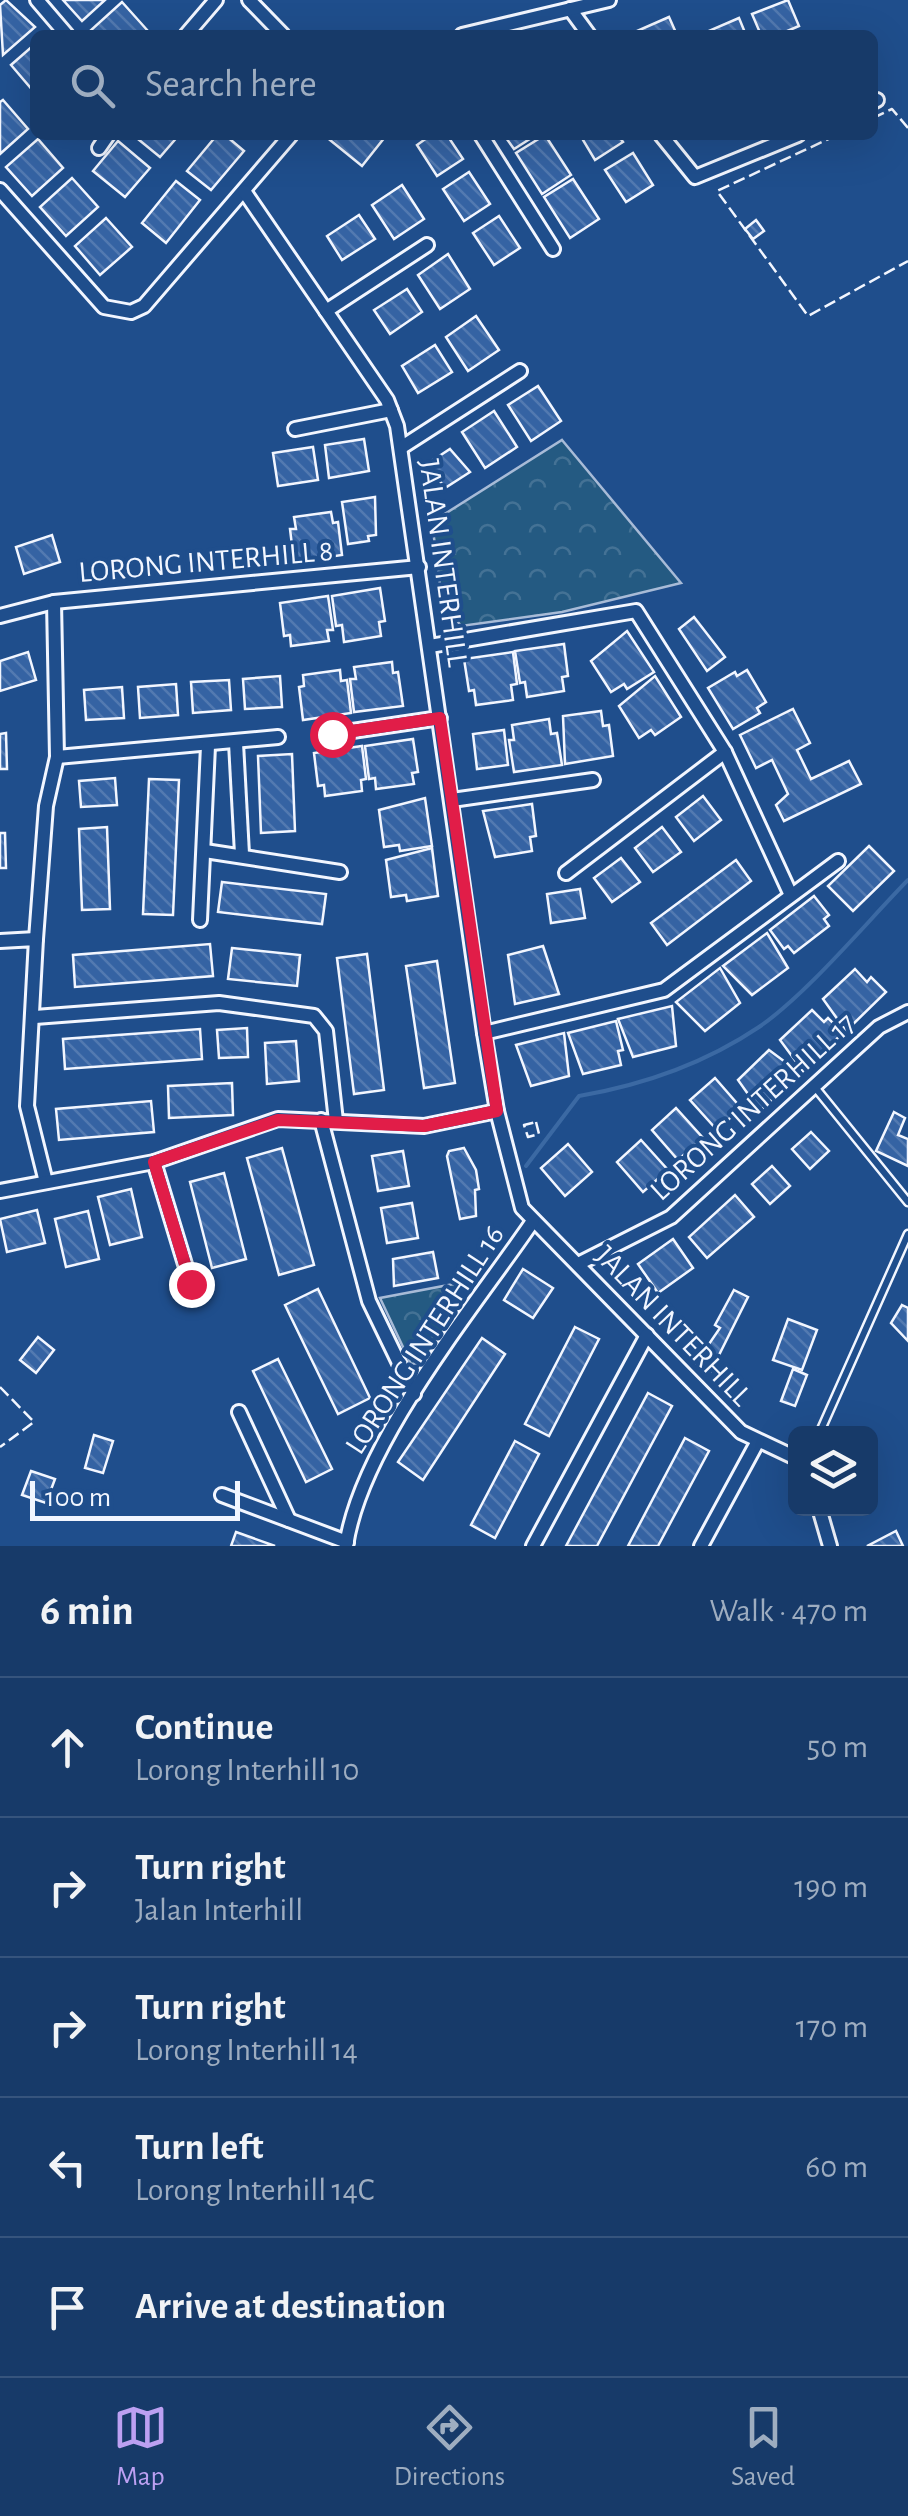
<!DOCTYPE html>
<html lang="en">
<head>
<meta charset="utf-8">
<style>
  body { margin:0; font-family:"Alegreya Sans",sans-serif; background:#244571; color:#f1f3f6 }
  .controls { position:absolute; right:30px; bottom:30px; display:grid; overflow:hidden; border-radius:15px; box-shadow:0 10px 40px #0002 }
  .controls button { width:90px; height:90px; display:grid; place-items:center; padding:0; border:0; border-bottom:2px solid #36547d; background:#173a69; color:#f1f3f6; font:50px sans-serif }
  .scale { position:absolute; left:30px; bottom:25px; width:210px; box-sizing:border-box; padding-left:10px; border:5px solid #f2f6ff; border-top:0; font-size:28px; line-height:35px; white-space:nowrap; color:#f2f6ff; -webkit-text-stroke:8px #1f4e8c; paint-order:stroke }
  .stop { position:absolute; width:30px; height:30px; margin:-22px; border:8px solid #e11d48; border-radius:50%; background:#fff }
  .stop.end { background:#e11d48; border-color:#fff; box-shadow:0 2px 10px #0008 }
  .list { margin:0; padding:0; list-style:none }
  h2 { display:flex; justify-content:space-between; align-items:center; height:130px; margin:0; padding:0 40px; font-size:42px }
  h2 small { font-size:32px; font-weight:400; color:#9eadc0 }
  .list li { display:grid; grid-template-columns:65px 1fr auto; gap:30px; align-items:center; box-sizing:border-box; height:140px; padding:0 40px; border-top:2px solid #36547d }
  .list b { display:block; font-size:38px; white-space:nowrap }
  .list p { margin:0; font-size:32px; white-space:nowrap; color:#9eadc0 }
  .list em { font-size:32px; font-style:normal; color:#9eadc0 }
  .icon { flex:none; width:55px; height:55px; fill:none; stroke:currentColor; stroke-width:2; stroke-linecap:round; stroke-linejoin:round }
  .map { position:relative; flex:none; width:908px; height:1546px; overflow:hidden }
  .search { position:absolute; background:#173a69; box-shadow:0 10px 40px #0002; left:30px; right:30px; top:30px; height:110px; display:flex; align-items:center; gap:25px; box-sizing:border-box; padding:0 35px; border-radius:15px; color:#9eadc0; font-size:38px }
  .sheet { height:830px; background:#173a69 }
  nav { display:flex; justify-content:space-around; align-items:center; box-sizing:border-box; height:140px; border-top:2px solid #36547d; background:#173a69; font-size:28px; color:#9eadc0 }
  nav a { display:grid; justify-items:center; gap:5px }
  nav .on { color:#bca0f2 }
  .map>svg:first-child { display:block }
  .park { fill:url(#park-crowns); stroke:#a8bbd7; stroke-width:2.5 }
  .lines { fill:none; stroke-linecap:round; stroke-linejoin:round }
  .stream { stroke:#3b69a3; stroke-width:4 }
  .building { fill:url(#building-back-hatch); stroke:#f2f6ff; stroke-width:2.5 }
  .service-casing { stroke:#f2f6ff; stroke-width:11 }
  .minor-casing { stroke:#f2f6ff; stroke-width:18 }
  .service { stroke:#1f4e8c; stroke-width:6 }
  .minor { stroke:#1f4e8c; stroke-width:12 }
  .fence { stroke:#f2f6ff; stroke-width:2.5; stroke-dasharray:12 5; stroke-linecap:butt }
  .route { stroke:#e11d48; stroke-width:12 }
  .labels { text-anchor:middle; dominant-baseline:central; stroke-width:8; stroke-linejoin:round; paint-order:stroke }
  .street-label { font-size:30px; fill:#f2f6ff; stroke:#1f4e8c }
</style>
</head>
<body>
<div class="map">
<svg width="908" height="1546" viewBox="0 0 908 1546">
  <defs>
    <pattern id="park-crowns" width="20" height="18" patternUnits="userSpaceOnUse" patternTransform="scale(2.5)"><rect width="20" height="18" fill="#245a82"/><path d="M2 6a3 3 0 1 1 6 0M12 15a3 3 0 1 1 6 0" fill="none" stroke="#447295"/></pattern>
    <pattern id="building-back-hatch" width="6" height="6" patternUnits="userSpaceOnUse" patternTransform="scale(2.5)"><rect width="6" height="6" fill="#3563a3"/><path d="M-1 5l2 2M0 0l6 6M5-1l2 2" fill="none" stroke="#537ab1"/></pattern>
  </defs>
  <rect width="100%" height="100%" fill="#1f4e8c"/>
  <g class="park">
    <path d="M562 440 681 583 562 612 461 626 442 601 432 522Z"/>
    <path d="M454 1284 461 1304 423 1362 411 1364 380 1298Z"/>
  </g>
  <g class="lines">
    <path class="stream" d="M526 1166 579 1096C643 1085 704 1064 759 1027 806 995 866 923 908 880"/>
  </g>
  <g class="building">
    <path d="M6 0 35 27 3 55 0 5Z"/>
    <path d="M63 0H105L82 21Z"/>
    <path d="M788 0 799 26 778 35H761L752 14Z"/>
    <path d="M122 2 148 31 143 35H94L90 31Z"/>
    <path d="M669 17 677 35H638L637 31Z"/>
    <path d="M739 18 746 35H704V33Z"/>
    <path d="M35 44V93L11 65Z"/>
    <path d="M3 100 28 129 0 154V102Z"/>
    <path d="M133 135H179L160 157Z"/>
    <path d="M217 135H225L244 151 211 190 187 171Z"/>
    <path d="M334 135H382L385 137 362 166 330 140Z"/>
    <path d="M431 135H447L463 159 437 176 417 145Z"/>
    <path d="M504 135H536L514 149Z"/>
    <path d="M545 135 571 175 542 194 516 153Z"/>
    <path d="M580 135H618L623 142 595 160Z"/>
    <path d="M38 139 63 168 32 196 6 167Z"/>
    <path d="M118 141 150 168 125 197 93 171Z"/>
    <path d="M633 153 653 185 626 202 605 170Z"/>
    <path d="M469 172 490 204 464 221 443 189Z"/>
    <path d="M72 178 98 207 66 236 40 207Z"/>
    <path d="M573 179 599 219 570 238 544 197Z"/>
    <path d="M176 181 200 200 166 243 142 223Z"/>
    <path d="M402 185 424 219 394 239 372 205Z"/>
    <path d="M359 215 375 239 342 260 327 236Z"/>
    <path d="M499 216 520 248 494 265 473 233Z"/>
    <path d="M106 218 132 247 100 275 75 246Z"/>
    <path d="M756 220 764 231 753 239 745 229Z"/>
    <path d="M448 254 470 289 440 309 418 275Z"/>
    <path d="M407 289 422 312 390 334 374 310Z"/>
    <path d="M476 316 499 350 468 371 446 337Z"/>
    <path d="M435 345 452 372 418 393 402 366Z"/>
    <path d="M538 386 561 421 531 441 508 405Z"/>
    <path d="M494 411 517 447 485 468 462 432Z"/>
    <path d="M364 439 369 471 329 478 325 445Z"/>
    <path d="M313 447 318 480 278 486 273 453Z"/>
    <path d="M450 449 470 472 445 488 427 464Z"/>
    <path d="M375 497 376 535 368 536 369 541 348 544 342 502Z"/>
    <path d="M331 512 333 523 338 522 342 555 294 562 290 529H296L294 517Z"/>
    <path d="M52 535 60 562 24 574 16 547Z"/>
    <path d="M380 588 385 621 379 622 381 636 344 642 342 625 336 626 332 596Z"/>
    <path d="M328 596 333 630H327L329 641 291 646 290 635 284 636 280 603Z"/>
    <path d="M694 617 725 657 707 671 679 629Z"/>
    <path d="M627 631 654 672 627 689 624 684 611 692 591 661Z"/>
    <path d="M564 644 568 676 562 677 564 691 527 697 525 682 520 683 515 651Z"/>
    <path d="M28 652 36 680 0 691V661Z"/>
    <path d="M513 652 517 684 511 685 513 700 476 705 474 690 469 691 464 659Z"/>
    <path d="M392 662 393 673 398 672 403 706 354 712 350 679H356L354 667Z"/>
    <path d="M340 670 341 681 347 680 351 713 303 720 299 687 304 686 303 675Z"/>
    <path d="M747 670 766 702 757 708 760 713 733 729 708 688 735 672 737 676Z"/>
    <path d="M280 676 282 707 245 709 243 679Z"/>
    <path d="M655 676 681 717 655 735 651 730 639 738 619 706Z"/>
    <path d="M229 680 231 710 193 713 191 682Z"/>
    <path d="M176 684 178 715 140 718 138 687Z"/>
    <path d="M122 687 124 718 86 720 84 690Z"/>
    <path d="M793 709 810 743 797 750 811 779 849 761 861 784 784 821 776 805 788 794 772 760 756 768 740 735Z"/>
    <path d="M601 711 603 726 609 725 613 756 565 764 563 716Z"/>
    <path d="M549 719 551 734 557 733 562 765 514 772 509 740H514L512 725Z"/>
    <path d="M504 730 508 765 477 769 473 734Z"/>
    <path d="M6 733 7 769H0V734Z"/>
    <path d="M413 739 418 772 412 773 414 784 376 789 375 778 369 779 365 746Z"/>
    <path d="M362 746 366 779 361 780 362 791 325 796 324 785 318 786 314 753Z"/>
    <path d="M292 754 295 831 261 833 258 756Z"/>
    <path d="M115 778 117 805 81 807 79 781Z"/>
    <path d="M149 779 179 780 173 915 143 914Z"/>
    <path d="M703 796 721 820 694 841 676 817Z"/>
    <path d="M425 798 432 846 400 851 399 845 384 847 379 810Z"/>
    <path d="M532 804 536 836 530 837 532 851 495 857 483 811Z"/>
    <path d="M107 827 110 909 82 910 79 829Z"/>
    <path d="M662 827 681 852 653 872 635 848Z"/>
    <path d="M0 833H5L6 868H0Z"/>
    <path d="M869 846 894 871 853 911 828 886Z"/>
    <path d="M432 848 438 896 407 901 406 895 391 897 386 860Z"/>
    <path d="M621 858 640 882 612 902 594 878Z"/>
    <path d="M736 860 751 881 667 945 651 923Z"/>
    <path d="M222 882 326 894 322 924 218 912Z"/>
    <path d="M580 889 585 918 551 923 547 894Z"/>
    <path d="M814 896 829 915 824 919 829 926 794 953 788 946 784 949 770 930Z"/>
    <path d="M767 933 788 968 752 995 723 966Z"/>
    <path d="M210 944 213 976 75 987 73 955Z"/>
    <path d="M543 946 559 994 515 1004 508 955Z"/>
    <path d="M232 948 300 955 297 986 228 979Z"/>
    <path d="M367 954 384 1090 354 1094 337 958Z"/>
    <path d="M437 961 455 1083 424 1088 406 966Z"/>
    <path d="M720 968 740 1003 705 1031 676 1002Z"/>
    <path d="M855 969 867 982 871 977 886 992 846 1031 823 999Z"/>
    <path d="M672 1006 676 1046 633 1057 618 1019Z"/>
    <path d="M812 1010 824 1022 828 1018 843 1033 803 1071 780 1040Z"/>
    <path d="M616 1021 623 1050 618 1051 621 1065 583 1074 568 1033Z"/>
    <path d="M247 1028 248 1057 219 1058 217 1030Z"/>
    <path d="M200 1029 202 1059 65 1069 63 1039Z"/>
    <path d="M564 1033 569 1076 531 1086 516 1045Z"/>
    <path d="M296 1041 299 1081 267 1084 265 1043Z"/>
    <path d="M769 1050 800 1073 760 1111 738 1080Z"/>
    <path d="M715 1078 741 1108 717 1130 690 1100Z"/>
    <path d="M232 1083 233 1115 169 1118 168 1086Z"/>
    <path d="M151 1101 154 1132 59 1140 56 1109Z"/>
    <path d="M676 1108 703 1138 678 1160 652 1130Z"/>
    <path d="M894 1112 905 1118 898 1135 908 1139V1166L876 1151Z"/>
    <path d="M811 1132 829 1151 810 1169 792 1149Z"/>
    <path d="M641 1140 668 1170 643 1192 617 1162Z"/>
    <path d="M568 1144 592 1172 565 1196 541 1168Z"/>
    <path d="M282 1148 314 1265 279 1275 247 1158Z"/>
    <path d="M464 1148 476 1170 479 1189 475 1190 476 1216 460 1219 447 1156 449 1151Z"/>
    <path d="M403 1151 409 1186 378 1191 372 1156Z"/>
    <path d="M772 1166 790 1186 770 1204 752 1184Z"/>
    <path d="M224 1173 246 1259 212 1268 190 1182Z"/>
    <path d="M131 1189 142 1237 110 1245 98 1197Z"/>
    <path d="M735 1195 754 1217 707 1258 689 1237Z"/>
    <path d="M412 1203 418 1238 387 1243 381 1208Z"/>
    <path d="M37 1210 45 1243 7 1252 0 1219Z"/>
    <path d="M88 1211 99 1259 66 1267 55 1219Z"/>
    <path d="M673 1239 693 1268 658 1293 638 1264Z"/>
    <path d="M433 1252 438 1278 394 1286 393 1259Z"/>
    <path d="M523 1269 553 1288 533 1318 504 1300Z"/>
    <path d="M318 1289 370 1398 338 1414 285 1305Z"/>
    <path d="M734 1290 748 1297 711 1371 696 1363 720 1328 715 1325Z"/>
    <path d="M902 1305 908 1308V1341L891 1323Z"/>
    <path d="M788 1319 817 1330 802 1370 773 1360Z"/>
    <path d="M575 1327 599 1339 549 1436 525 1424Z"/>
    <path d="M38 1337 54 1350 36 1373 20 1360Z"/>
    <path d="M482 1338 505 1354 423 1480 398 1462Z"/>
    <path d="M278 1359 332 1469 306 1482 253 1371Z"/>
    <path d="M793 1369 807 1375 795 1406 781 1401Z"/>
    <path d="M648 1393 672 1406 597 1546H566Z"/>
    <path d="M94 1435 113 1441 103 1473 85 1468Z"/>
    <path d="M685 1438 709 1451 658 1546H628Z"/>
    <path d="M515 1441 539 1454 495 1538 471 1525Z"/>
    <path d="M31 1471 55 1479 46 1503 22 1495Z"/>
    <path d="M896 1531 903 1546H867Z"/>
    <path d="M236 1532 275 1546H231Z"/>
  </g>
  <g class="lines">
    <g class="service-casing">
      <g id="service">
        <path d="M814 1086 908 1202"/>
        <path d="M819 1434 908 1234"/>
      </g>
    </g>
    <g class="minor-casing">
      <g id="minor">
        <path d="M37 0 67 35"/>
        <path d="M249 0 283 35"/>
        <path d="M570 9 589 35"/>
        <path d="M186 35 216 0"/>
        <path d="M462 35 609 0"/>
        <path d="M873 102 877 100"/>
        <path d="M481 135 553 249"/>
        <path d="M661 135 695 177 798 135"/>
        <path d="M99 148 108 135"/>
        <path d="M0 190 104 307 131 312 144 306 291 135"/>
        <path d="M244 191 387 400 397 426 484 1033 497 1111 522 1208 741 1432 796 1458"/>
        <path d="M326 311 427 245"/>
        <path d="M295 429 391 410"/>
        <path d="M402 447 520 371"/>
        <path d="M0 616 54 602 419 567"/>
        <path d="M430 646 636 611 725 752 790 893"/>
        <path d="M332 734 440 718"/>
        <path d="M236 743 242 854"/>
        <path d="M57 757 278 737"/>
        <path d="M452 800 593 780"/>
        <path d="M205 851 340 872"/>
        <path d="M566 873 725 752"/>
        <path d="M200 920 208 746"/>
        <path d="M36 939 46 806 57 757 54 602"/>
        <path d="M0 941 36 939 27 1106 46 1182"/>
        <path d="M35 1017 219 1003 314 1016 326 1031 336 1121"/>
        <path d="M484 1033 664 990 838 861"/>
        <path d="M321 1120 369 1301 414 1394"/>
        <path d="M154 1162 191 1284"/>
        <path d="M0 1191 154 1162 278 1119 424 1126 497 1111"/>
        <path d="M578 1264 671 1217 879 1027 908 1012"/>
        <path d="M239 1412 289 1520"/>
        <path d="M222 1495 347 1542"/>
        <path d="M819 1508 830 1546"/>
        <path d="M346 1546C361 1443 473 1309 533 1221"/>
        <path d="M533 1546 647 1335"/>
        <path d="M701 1546 758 1441"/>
      </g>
    </g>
    <use href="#service" class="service"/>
    <use href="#minor" class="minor"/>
    <g class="fence">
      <path d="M873 118 892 109 908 128"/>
      <path d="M837 135 717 191 808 316 908 261"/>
      <path d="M536 1122 539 1134 528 1137 524 1125Z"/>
      <path d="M0 1387 34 1422 0 1447"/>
    </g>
  </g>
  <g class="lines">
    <path class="route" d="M191 1284 154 1162 278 1120 424 1126 497 1111 440 718 332 734"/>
  </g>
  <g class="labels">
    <g class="street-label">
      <text transform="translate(206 562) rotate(-5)">LORONG INTERHILL 8</text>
      <text transform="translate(443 563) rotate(82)">JALAN INTERHILL</text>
      <text transform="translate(753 1107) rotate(-42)">LORONG INTERHILL 17</text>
      <text transform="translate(673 1326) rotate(46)">JALAN INTERHILL</text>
      <text transform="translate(425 1340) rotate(-57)">LORONG INTERHILL 16</text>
    </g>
  </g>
</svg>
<div class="controls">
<button><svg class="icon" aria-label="layers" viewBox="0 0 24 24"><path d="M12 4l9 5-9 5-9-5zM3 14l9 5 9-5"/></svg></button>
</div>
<div class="scale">100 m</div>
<div class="stop" style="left:332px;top:734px"></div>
<div class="stop end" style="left:191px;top:1284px"></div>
<div class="search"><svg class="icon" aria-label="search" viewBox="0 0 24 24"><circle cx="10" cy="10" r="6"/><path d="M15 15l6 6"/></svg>Search here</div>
</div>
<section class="sheet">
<h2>6 min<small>Walk · 470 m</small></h2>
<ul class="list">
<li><svg class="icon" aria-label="ahead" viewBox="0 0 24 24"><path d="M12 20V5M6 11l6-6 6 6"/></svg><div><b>Continue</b><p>Lorong Interhill 10</p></div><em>50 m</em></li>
<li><svg class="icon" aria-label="right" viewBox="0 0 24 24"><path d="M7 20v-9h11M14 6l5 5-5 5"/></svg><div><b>Turn right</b><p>Jalan Interhill</p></div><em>190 m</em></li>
<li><svg class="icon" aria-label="right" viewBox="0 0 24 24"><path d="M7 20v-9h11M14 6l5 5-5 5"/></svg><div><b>Turn right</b><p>Lorong Interhill 14</p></div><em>170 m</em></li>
<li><svg class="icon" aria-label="left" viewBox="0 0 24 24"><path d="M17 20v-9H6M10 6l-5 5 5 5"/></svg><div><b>Turn left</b><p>Lorong Interhill 14C</p></div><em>60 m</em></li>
<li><svg class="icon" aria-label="arrive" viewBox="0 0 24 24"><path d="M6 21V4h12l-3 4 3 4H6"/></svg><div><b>Arrive at destination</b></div></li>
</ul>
</section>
<nav>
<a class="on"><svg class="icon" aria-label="map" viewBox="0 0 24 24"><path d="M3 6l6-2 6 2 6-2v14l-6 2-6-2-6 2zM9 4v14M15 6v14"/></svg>Map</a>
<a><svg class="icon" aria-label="directions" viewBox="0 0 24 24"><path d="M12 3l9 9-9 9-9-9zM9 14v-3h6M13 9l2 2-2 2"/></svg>Directions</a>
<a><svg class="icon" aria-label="saved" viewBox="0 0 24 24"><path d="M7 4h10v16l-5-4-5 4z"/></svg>Saved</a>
</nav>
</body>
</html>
